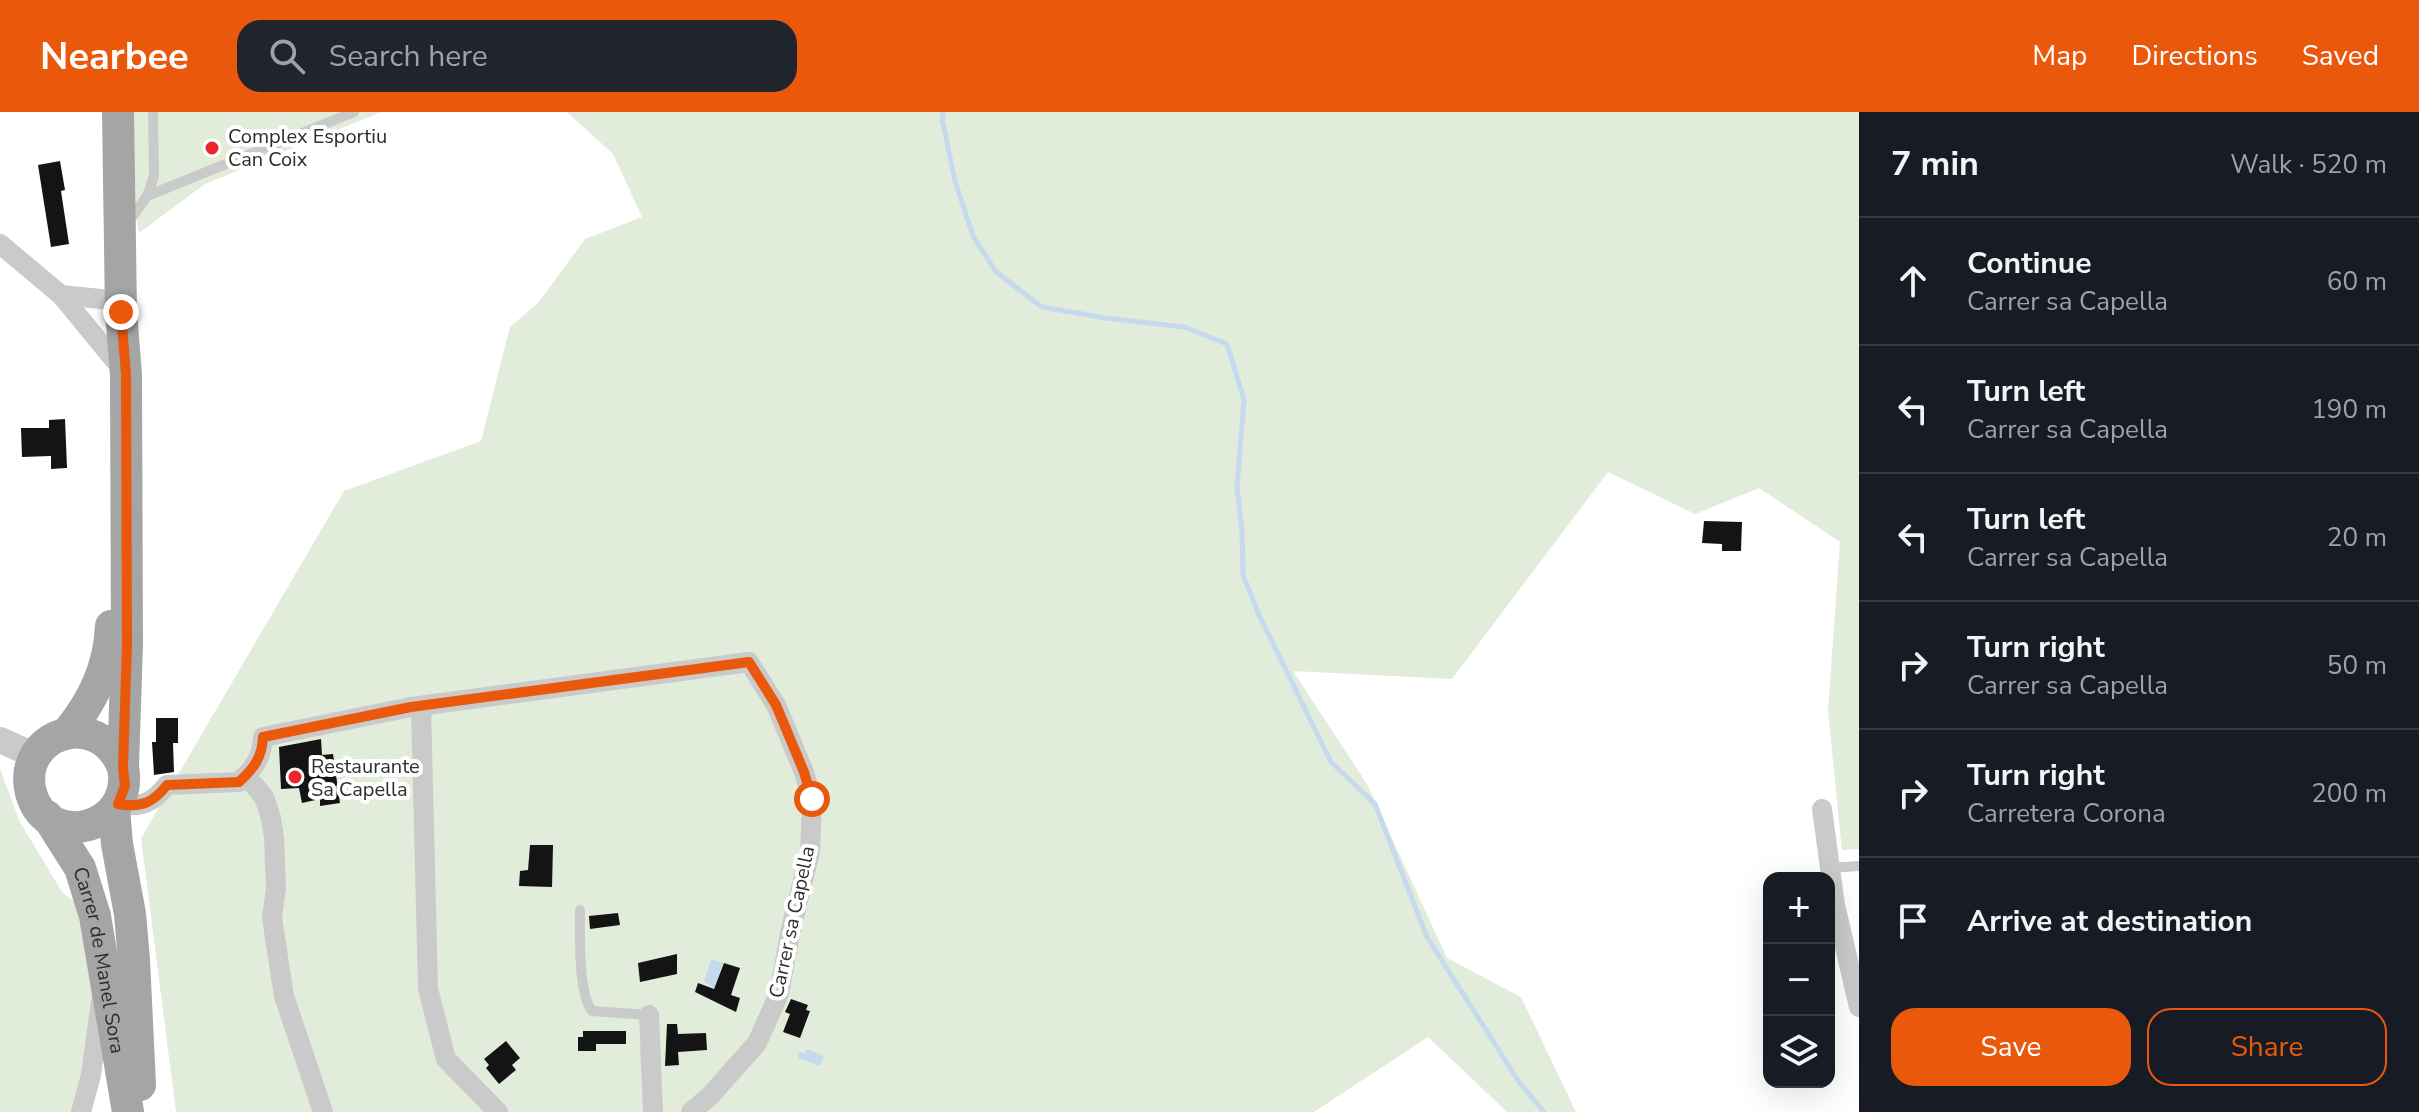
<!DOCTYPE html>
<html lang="en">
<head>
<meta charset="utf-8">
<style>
  body { margin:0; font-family:"Nunito Sans",sans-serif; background:#20242c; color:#f1f3f6 }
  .controls { position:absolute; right:24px; bottom:24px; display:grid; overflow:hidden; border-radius:16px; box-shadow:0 8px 32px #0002 }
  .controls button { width:72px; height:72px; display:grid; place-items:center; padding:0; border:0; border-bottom:2px solid #363941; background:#171b24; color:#f1f3f6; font:40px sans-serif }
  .stop { position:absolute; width:24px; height:24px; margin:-18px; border:6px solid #ea580c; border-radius:50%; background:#fff }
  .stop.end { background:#ea580c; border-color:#fff; box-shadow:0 2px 8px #0008 }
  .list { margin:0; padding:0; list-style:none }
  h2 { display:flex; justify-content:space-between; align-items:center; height:104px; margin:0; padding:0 32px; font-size:34px }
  h2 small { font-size:26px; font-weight:400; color:#9ea1a6 }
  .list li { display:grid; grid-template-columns:52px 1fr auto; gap:24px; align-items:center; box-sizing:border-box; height:128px; padding:0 32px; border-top:2px solid #363941 }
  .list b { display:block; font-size:30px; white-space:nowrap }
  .list p { margin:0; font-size:26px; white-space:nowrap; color:#9ea1a6 }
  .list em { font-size:26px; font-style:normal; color:#9ea1a6 }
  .actions { display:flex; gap:16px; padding:24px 32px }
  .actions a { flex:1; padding:18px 0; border:2px solid #ea580c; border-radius:24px; text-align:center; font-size:28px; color:#ea580c }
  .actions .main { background:#ea580c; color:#fff }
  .icon { flex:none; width:44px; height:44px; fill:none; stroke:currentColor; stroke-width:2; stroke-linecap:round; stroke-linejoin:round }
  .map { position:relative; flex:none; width:1859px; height:1000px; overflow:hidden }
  header { display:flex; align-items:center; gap:48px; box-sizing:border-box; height:112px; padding:0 40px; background:#ea580c; color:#fff }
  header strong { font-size:38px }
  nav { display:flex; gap:44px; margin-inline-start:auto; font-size:28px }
  .search { width:560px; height:72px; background:#20242c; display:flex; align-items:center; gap:20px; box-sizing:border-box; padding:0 28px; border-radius:24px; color:#9ea1a6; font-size:30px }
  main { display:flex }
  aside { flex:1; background:#171b24 }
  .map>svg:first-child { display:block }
  .green { fill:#e2ecda }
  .water { fill:#c5daed }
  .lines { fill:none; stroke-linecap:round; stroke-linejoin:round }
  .stream { stroke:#c5daed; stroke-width:5 }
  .building { fill:#141414 }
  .service { stroke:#cacaca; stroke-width:10 }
  .minor { stroke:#cacaca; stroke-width:20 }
  .tertiary { stroke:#cacaca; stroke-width:26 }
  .primary { stroke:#a5a5a5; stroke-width:32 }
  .route { stroke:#ea580c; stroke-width:10 }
  .poi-dot { fill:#ed2627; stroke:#fff; stroke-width:3 }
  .labels { text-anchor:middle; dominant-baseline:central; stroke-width:8; stroke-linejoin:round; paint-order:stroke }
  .poi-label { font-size:20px; fill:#2d2d2d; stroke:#fff; text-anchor:start }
  .street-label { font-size:20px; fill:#2d2d2d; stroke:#fff }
</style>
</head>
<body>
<header>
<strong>Nearbee</strong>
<div class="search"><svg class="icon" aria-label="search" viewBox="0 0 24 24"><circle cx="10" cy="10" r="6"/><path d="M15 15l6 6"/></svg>Search here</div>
<nav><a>Map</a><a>Directions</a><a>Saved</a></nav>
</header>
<main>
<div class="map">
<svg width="1859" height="1000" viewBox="0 0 1859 1000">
  <rect width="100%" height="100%" fill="#fff"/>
  <g class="green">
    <path d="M130 0H381L205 72 139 121 131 72Z"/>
    <path d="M567 0H1859V737L1842 738 1828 599 1840 430 1759 376 1695 402 1608 360 1452 567 1293 559 1367 672 1447 846 1521 885 1576 1000H1507L1428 925 1314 1000H176L141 726 344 379 481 329 510 215 539 190 585 127 642 105 613 42Z"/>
    <path d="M0 657 20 710 62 780 92 804 103 872 81 1000H0Z"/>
  </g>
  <g class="water">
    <path d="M711 847 723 851 714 876 704 870Z"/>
    <path d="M807 937 824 944 820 954 799 946 797 942 800 940 805 941Z"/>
  </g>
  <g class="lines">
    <path class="stream" d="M943 0 942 7 955 69 973 124 996 160 1042 195 1106 206 1184 215 1227 232 1244 288 1237 375 1242 419 1243 463 1259 503 1331 650 1375 692 1427 825 1519 970 1544 1000"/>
  </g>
  <g class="building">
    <path d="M60 49 65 78 61 79 69 132 51 135 38 53Z"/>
    <path d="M65 307 67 356 51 357V344L22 345 21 316H49V308Z"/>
    <path d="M1704 409 1742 410 1741 439H1722V432L1702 431Z"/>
    <path d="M156 606H178V631H173L174 660 154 663 152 630H156Z"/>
    <path d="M321 627 322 643 333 642 340 691 320 694V687L302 691 299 676 281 677 279 635Z"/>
    <path d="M530 733H553L552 775 519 774 520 759 528 758Z"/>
    <path d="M618 801 620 813 590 817 589 804Z"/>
    <path d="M677 842V862L640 870 638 851Z"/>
    <path d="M724 851 740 856 731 883 740 886 736 900 695 880 698 871 714 877Z"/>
    <path d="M791 887 808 893 806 898 810 899 800 926 783 920 790 902 785 900Z"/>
    <path d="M667 912H677L678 922 706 921 707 938 678 940 679 953 665 954Z"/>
    <path d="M583 919H626V932H596V939H578V925H583Z"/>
    <path d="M506 929 520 946 512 953 516 958 499 972 486 956 489 953 484 947Z"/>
  </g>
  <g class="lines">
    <g class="service">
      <path d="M147 84 354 0"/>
      <path d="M128 111 147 84 154 64 153 0"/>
      <path d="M1829 756 1859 754"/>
      <path d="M580 798C580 822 578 881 592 899L649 903"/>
    </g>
    <g class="minor">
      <path d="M0 132 61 183 116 250"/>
      <path d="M61 183 121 189"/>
      <path d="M421 594 428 877 446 947 498 1000"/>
      <path d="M244 665 254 673 264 685 271 706 274 726 276 776 272 806 284 884 323 1000"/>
      <path d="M118 692C141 696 153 691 167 673L239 670C254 656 262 646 263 625L411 595 749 550 776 593 804 660 812 687 810 740 791 817 779 882 757 931 710 984 691 1000"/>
      <path d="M1822 697 1835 793 1859 895"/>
      <path d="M649 903 653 1000"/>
      <path d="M81 1000 91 963 101 889"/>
    </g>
    <path class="tertiary" d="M0 628 36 644"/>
    <g class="primary">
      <path d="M118 0 121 200 126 263 127 532 123 655C135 718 47 739 31 681 16 623 97 593 123 655"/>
      <path d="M67 621C93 589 109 556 111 514"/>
      <path d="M114 697 117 732 130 802 134 848 140 973"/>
      <path id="s1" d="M47 704 80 756 95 804 128 1000"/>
    </g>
  </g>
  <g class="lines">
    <path class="route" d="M121 200 126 263 127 532 123 655 125 674 118 692C141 696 153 691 167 673L239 670C254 656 262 646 263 625L411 595 749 550 776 593 804 660 812 687"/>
  </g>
  <g class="poi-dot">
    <circle cx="212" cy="36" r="8"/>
    <circle cx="295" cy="665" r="8"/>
  </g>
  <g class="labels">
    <g class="poi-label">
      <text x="228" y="24">Complex Esportiu<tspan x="228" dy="23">Can Coix</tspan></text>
      <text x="311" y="654">Restaurante<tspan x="311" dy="23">Sa Capella</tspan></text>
    </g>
    <g class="street-label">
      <text transform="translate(792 810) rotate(-78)">Carrer sa Capella</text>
      <text stroke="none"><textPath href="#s1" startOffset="156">Carrer de Manel Sora</textPath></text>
    </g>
  </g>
</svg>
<div class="controls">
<button>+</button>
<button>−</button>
<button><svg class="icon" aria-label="layers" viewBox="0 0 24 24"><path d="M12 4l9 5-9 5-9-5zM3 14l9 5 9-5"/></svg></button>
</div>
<div class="stop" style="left:812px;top:687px"></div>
<div class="stop end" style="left:121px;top:200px"></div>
</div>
<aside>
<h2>7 min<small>Walk · 520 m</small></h2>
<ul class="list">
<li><svg class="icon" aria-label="ahead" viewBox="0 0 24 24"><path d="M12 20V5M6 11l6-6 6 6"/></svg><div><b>Continue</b><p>Carrer sa Capella</p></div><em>60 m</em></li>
<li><svg class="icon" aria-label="left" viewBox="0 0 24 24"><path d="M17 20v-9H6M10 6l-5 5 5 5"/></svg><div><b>Turn left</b><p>Carrer sa Capella</p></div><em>190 m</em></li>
<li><svg class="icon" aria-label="left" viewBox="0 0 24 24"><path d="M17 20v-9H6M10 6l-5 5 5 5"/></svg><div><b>Turn left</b><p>Carrer sa Capella</p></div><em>20 m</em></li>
<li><svg class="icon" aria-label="right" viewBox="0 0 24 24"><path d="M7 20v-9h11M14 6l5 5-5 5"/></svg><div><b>Turn right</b><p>Carrer sa Capella</p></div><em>50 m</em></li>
<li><svg class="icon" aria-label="right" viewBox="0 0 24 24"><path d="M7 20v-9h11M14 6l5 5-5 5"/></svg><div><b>Turn right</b><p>Carretera Corona</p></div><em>200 m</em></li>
<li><svg class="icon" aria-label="arrive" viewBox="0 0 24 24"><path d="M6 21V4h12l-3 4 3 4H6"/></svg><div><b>Arrive at destination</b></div></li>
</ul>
<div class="actions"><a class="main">Save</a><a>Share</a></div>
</aside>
</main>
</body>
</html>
